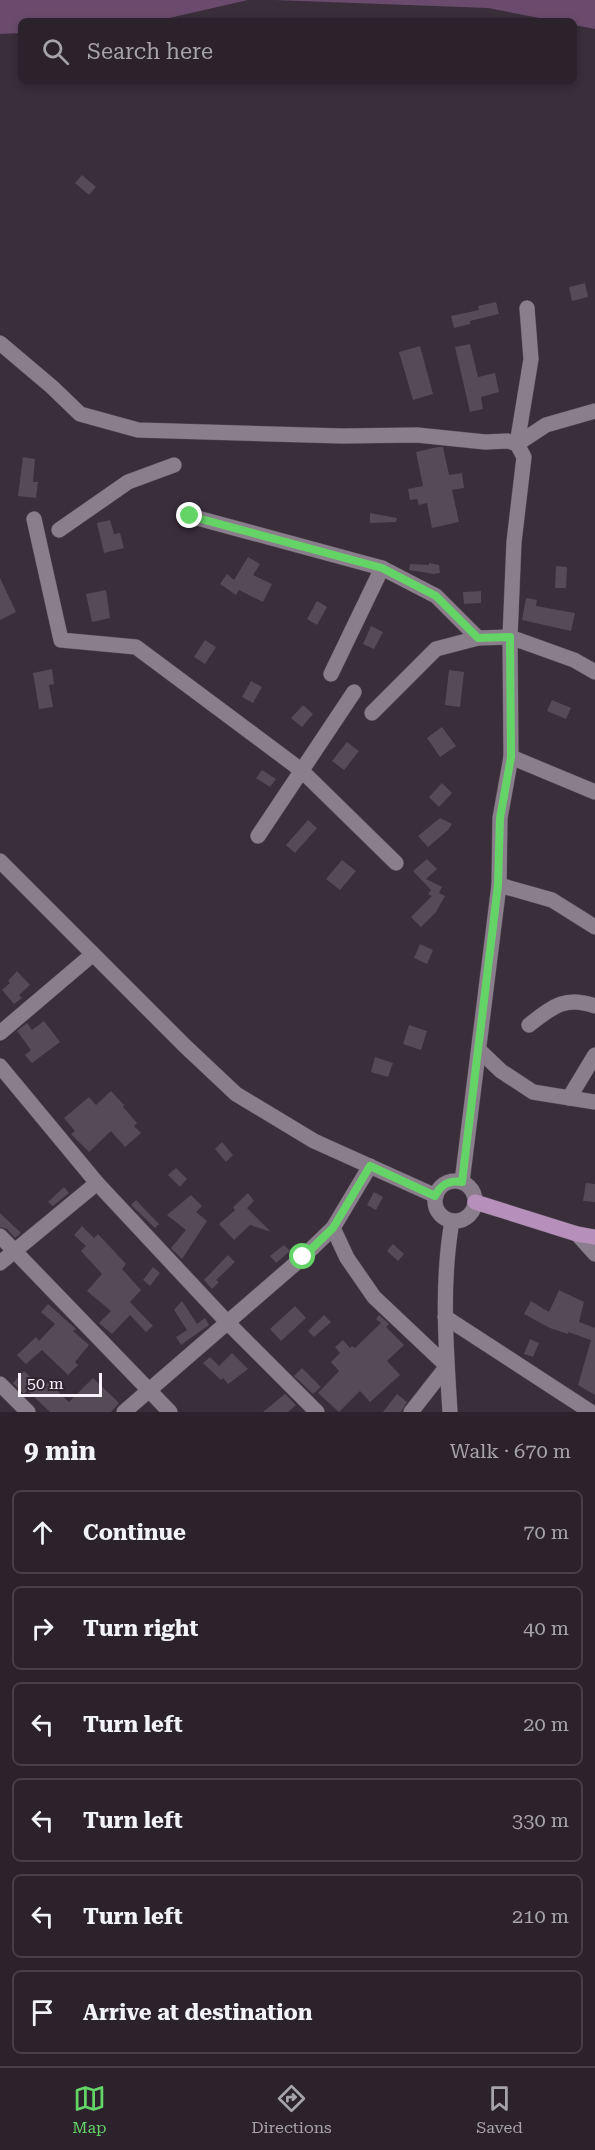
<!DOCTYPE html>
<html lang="en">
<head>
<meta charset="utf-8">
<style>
  body { margin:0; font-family:"Roboto Serif",serif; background:#332a34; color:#f1f3f6 }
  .scale { position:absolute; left:18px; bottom:15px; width:84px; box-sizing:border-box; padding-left:6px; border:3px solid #f9f2fa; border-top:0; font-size:16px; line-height:21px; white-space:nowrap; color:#f9f2fa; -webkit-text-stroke:4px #2f2430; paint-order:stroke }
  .stop { position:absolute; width:18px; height:18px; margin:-14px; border:4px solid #65d467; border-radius:50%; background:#fff }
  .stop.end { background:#65d467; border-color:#fff; box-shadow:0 2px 6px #0008 }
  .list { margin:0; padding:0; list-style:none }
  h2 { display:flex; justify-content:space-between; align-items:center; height:78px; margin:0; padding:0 24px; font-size:26px }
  h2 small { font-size:20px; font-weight:400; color:#a6a4a9 }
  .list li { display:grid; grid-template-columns:39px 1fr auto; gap:18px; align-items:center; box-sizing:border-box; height:84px; margin:0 12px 12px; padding:0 12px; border:2px solid #473f48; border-radius:9px }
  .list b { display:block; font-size:22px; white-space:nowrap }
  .list em { font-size:20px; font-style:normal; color:#a6a4a9 }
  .icon { flex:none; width:33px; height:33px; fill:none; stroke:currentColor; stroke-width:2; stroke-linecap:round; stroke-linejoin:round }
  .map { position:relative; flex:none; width:595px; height:1412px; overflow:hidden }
  .search { position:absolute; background:#2b222c; box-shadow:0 3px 9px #0003; left:18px; right:18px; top:18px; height:66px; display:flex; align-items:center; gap:15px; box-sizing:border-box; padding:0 21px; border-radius:9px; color:#a6a4a9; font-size:22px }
  .sheet { height:654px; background:#2b222c }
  nav { display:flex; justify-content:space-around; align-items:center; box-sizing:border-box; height:84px; border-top:2px solid #473f48; background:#2b222c; font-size:16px; color:#a6a4a9 }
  nav a { display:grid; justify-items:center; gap:3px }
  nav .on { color:#65d467 }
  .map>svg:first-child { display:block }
  .green { fill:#6a4b6d }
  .building { fill:#554a56 }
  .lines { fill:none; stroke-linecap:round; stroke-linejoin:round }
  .minor-casing { stroke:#544b55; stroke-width:16 }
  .major-casing { stroke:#544b55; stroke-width:16 }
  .minor { stroke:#8b7e8c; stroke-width:15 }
  .major { stroke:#b690ba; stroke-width:15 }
  .route { stroke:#65d467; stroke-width:8 }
</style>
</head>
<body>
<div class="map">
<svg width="595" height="1412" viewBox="0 0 595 1412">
  <rect width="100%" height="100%" fill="#392e3a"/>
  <g class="green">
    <path d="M0 0H248L156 21H21V33L0 34Z"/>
    <path d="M274 0H595V29L574 25V21H555L488 8Z"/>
  </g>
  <g class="building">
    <path d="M82 175 96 187 89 195 75 183Z"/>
    <path d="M585 283 588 297 572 301 569 287Z"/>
    <path d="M496 302 499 314 470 321V324L454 328 451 316 479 310 478 306Z"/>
    <path d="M470 344 478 377 495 373 499 392 481 397 483 409 470 412 455 347Z"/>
    <path d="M420 346 433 394 413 400 399 352Z"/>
    <path d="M438 447H443L449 475 462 473 464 488 452 490 459 522 432 528 427 503 419 505 417 499 410 500 408 489 423 486 416 452Z"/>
    <path d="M23 457 35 459 33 482H38L36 498 18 496Z"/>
    <path d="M370 513 397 518 396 522 370 523Z"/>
    <path d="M110 520 114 534 120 533 124 548 104 553 97 523Z"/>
    <path d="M248 557 260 564 253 575 272 584 263 602 239 590 236 595 220 584 227 574 234 580Z"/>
    <path d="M429 563 439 565 440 573 434 574 409 570 410 564 429 565Z"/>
    <path d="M556 566 567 567 566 588H555Z"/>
    <path d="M0 578 16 612 0 620Z"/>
    <path d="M106 590 110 618 92 622 86 594Z"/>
    <path d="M481 591V603L464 604 463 592Z"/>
    <path d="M526 598 537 600 536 606 575 613 571 631 522 620Z"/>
    <path d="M317 601 327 607 317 625 307 619Z"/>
    <path d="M371 626 383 632 374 649 363 644Z"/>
    <path d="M205 640 216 647 205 664 194 657Z"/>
    <path d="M52 669 54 684 49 685 53 707 39 709 33 673Z"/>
    <path d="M449 670 464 672 460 707 445 705Z"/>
    <path d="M251 681 262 687 253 703 242 697Z"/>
    <path d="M552 700 571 708 566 719 547 711Z"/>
    <path d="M303 705 313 714 302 727 291 718Z"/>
    <path d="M442 727 456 746 440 757 427 738Z"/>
    <path d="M347 742 359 751 344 770 332 761Z"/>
    <path d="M262 770 276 779 270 787 256 778Z"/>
    <path d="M442 783 452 793 439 807 429 797Z"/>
    <path d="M440 818 452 824 448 830 428 847 418 836Z"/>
    <path d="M308 820 317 828 295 853 286 845Z"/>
    <path d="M427 859 437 869 426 879 442 887 439 893 445 896 436 912 421 927 411 917 432 896 428 894 431 890 413 871Z"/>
    <path d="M342 860 356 871 340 890 326 879Z"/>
    <path d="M420 944 433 950 427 964 414 958Z"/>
    <path d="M17 971 30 985 19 995 22 998 14 1004 2 990 10 983 8 981Z"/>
    <path d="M44 1021 60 1042 32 1063 25 1055 31 1050 17 1031 27 1023 32 1030Z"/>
    <path d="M409 1025 427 1031 421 1050 403 1044Z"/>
    <path d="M375 1057 393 1063 388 1077 371 1072Z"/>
    <path d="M111 1091 124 1105 123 1107 137 1123 134 1126 141 1133 125 1147 111 1131 89 1152 71 1134 75 1131 64 1118 89 1097 96 1105Z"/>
    <path d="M222 1142 233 1155 226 1162 215 1149Z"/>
    <path d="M176 1168 187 1179 180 1187 168 1175Z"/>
    <path d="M586 1183 595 1184V1202L583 1201Z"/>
    <path d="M64 1187 69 1193 53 1206 48 1202Z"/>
    <path d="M374 1192 383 1197 376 1210 367 1205Z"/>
    <path d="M248 1193 254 1201 247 1208 271 1232 250 1225 234 1240 219 1224 235 1210 233 1207Z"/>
    <path d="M191 1195 202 1206 196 1212 207 1221 182 1259 171 1248 186 1230 167 1215Z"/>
    <path d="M136 1200 159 1224 155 1228 131 1205Z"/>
    <path d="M0 1213 21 1233 15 1238 7 1229 0 1227Z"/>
    <path d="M82 1226 94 1238 98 1234 126 1264 122 1269 141 1290 130 1302 153 1326 146 1332 130 1315 112 1334 99 1323 111 1311 87 1291 102 1274 81 1251 86 1246 74 1235Z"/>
    <path d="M393 1244 404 1254 398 1261 387 1251Z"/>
    <path d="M284 1245 290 1251 276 1263 270 1256Z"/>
    <path d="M228 1255 235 1262 216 1280 219 1282 212 1289 204 1280Z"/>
    <path d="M153 1267 160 1273 150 1286 143 1280Z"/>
    <path d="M559 1290 584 1302 579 1322 595 1328V1395L578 1385 591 1340 568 1332V1334L550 1328 524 1314 531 1301 549 1312Z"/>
    <path d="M182 1301 197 1324 205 1318 209 1325 181 1345 176 1337 187 1330 174 1310Z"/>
    <path d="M48 1304 76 1329 73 1331 89 1345 75 1362 78 1365 68 1375 42 1350 26 1364 17 1355 36 1337 39 1341 55 1324 41 1312Z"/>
    <path d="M295 1306 306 1318 281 1341 270 1329Z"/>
    <path d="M324 1315 331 1322 314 1337 308 1331Z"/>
    <path d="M379 1315 389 1324 386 1327 404 1345 387 1361 400 1375 370 1402 360 1391 339 1412 318 1393 339 1371 331 1362 340 1353 335 1347 343 1340 350 1348 352 1346 355 1348 381 1323 376 1319Z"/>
    <path d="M530 1339 539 1343 533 1357 524 1354Z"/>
    <path d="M232 1353 248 1369 228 1384 223 1378 221 1380 203 1363 210 1357 219 1366Z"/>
    <path d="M302 1368 321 1387 313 1394 294 1376Z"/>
    <path d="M24 1371 42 1389 48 1382 69 1402 93 1378 119 1403 111 1412H50L27 1390 24 1394 13 1383Z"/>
    <path d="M285 1394 296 1405 288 1412H263Z"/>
    <path d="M397 1394 407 1402 401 1412H383Z"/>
  </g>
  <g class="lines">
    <g class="minor-casing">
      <g id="minor">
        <path d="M0 343 52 387 80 414 138 430 342 436 417 435 485 442 508 441 517 444 524 457 514 542 510 637 511 757 500 818 499 885 462 1182"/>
        <path d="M517 444 531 359 527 308"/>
        <path d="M517 444 546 425 595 411"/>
        <path d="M190 516 382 568 436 596 478 638"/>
        <path d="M34 519 61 640 136 647 301 770 396 863"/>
        <path d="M59 530 128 482 174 465"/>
        <path d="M331 674 382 568"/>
        <path d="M372 713 436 649 478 638 510 637 574 660 595 672"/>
        <path d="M511 757 595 792"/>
        <path d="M258 836 354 692"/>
        <path d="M0 861 185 1046 236 1094 314 1141 436 1196"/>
        <path d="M499 885 552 900 595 927"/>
        <path d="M529 1025C552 1007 565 995 595 1006"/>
        <path d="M0 1033 93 954"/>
        <path d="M479 1050 501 1071 533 1092 595 1102"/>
        <path d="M0 1066 97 1183 227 1322 317 1412"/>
        <path d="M569 1098 595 1055"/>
        <circle cx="455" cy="1201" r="20"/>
        <path d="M333 1228 347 1258 374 1297 447 1366 411 1412"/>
        <path d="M577 1234 595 1254"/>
        <path d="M0 1236 170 1412"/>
        <path d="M0 1263 97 1183"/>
        <path d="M445 1317 591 1412"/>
        <path d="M0 1384 28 1412"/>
        <path d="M124 1412 303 1257 333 1228 370 1166"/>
        <path d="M450 1412C446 1348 441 1284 452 1221"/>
      </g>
    </g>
    <g class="major-casing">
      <path id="major" d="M475 1202 577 1234 595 1237"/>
    </g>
    <use href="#minor" class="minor"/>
    <use href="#major" class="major"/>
  </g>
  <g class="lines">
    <path class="route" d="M190 516 382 568 436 596 478 638 510 637 511 757 500 818 498 885 462 1182C449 1180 441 1184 435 1196L370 1166 333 1228 303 1257"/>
  </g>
</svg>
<div class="scale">50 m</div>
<div class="stop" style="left:303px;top:1257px"></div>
<div class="stop end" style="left:190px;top:516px"></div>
<div class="search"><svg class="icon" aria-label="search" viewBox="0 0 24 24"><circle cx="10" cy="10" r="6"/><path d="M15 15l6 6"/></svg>Search here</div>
</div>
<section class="sheet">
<h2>9 min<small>Walk · 670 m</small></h2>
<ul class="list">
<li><svg class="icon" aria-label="ahead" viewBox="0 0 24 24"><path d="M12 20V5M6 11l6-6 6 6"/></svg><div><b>Continue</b></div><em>70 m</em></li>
<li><svg class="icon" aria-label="right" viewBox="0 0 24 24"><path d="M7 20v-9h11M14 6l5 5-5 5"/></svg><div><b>Turn right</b></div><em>40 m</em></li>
<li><svg class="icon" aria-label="left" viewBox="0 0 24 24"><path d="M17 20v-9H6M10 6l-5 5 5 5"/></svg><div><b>Turn left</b></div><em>20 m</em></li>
<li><svg class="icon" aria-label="left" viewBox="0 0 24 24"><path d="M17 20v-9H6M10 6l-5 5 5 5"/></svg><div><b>Turn left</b></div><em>330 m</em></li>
<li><svg class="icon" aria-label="left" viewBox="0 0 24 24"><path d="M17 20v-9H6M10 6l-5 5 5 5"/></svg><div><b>Turn left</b></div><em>210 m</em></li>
<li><svg class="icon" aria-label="arrive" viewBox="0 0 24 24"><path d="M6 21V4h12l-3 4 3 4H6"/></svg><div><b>Arrive at destination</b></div></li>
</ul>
</section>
<nav>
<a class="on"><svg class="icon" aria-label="map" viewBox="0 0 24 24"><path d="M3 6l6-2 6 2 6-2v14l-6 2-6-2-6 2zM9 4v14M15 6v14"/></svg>Map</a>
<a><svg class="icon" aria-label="directions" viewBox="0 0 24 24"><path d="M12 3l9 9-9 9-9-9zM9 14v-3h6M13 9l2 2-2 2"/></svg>Directions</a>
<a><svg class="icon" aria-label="saved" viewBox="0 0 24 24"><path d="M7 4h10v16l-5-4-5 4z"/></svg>Saved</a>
</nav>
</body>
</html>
